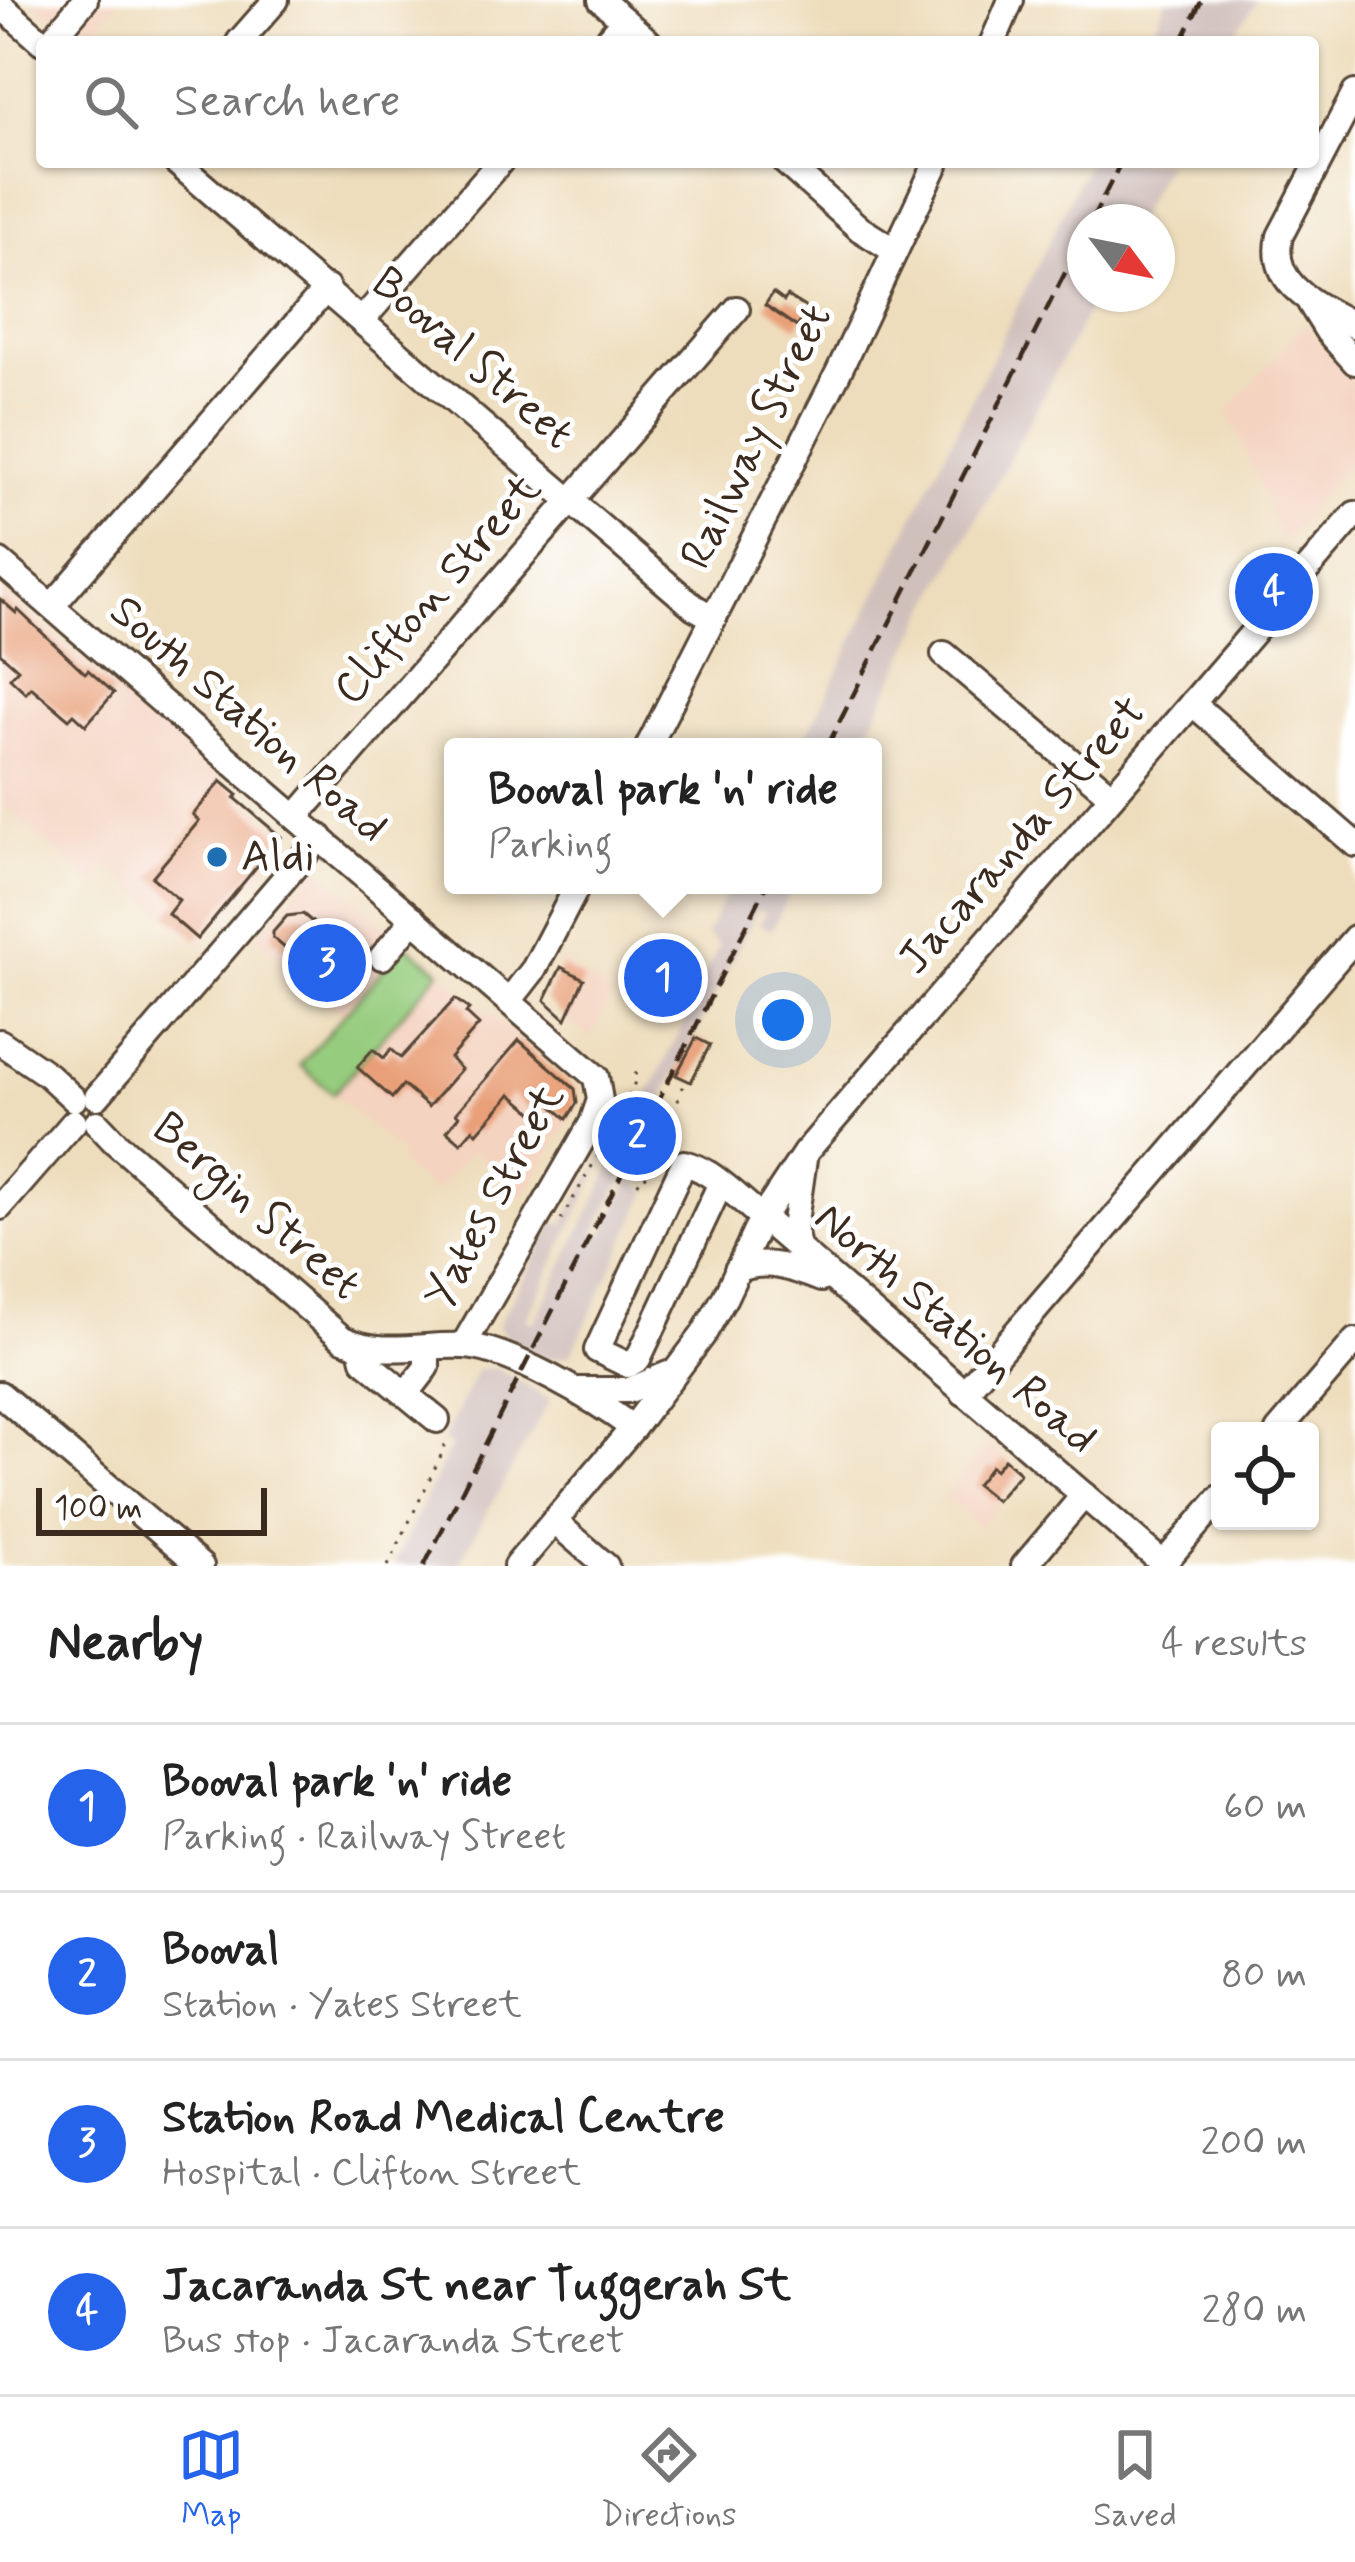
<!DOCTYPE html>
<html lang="en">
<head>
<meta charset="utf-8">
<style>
  body { margin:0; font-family:Mynerve,sans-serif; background:#f6f6f6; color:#222 }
  .controls { position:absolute; right:36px; bottom:36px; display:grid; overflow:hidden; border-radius:12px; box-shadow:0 3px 9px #0004 }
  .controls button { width:108px; height:108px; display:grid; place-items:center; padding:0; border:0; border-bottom:3px solid #e0e0e0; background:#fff; color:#222; font:60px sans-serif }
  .compass { position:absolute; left:1067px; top:204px; width:108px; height:108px; border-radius:50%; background:#fff; box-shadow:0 3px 9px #0004; rotate:122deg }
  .scale { position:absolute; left:36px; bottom:30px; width:231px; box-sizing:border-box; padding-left:12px; border:6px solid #3b2a1e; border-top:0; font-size:33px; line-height:42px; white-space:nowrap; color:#3b2a1e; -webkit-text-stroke:9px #fff; paint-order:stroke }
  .you { position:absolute; left:783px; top:1020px; width:42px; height:42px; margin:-30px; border:9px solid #fff; border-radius:50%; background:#1a73e8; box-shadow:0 0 0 18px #1a73e833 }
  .badge { display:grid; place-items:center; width:78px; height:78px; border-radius:50%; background:#2563eb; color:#fff; font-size:39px; font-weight:700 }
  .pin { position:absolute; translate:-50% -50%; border:6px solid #fff; box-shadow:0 3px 12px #0006 }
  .popup { position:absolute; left:444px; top:738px; width:438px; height:156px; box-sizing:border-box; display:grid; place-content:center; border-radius:12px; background:#fff; filter:drop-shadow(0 3px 9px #0005); font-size:39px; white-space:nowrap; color:#767676 }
  .popup b { font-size:45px; color:#222 }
  .popup::after { content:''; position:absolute; left:50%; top:100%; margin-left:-24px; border:24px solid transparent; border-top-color:#fff }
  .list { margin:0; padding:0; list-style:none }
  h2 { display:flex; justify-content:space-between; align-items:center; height:156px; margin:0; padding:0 48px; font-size:51px }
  h2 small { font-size:39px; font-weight:400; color:#767676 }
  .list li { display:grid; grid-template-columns:78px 1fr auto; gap:36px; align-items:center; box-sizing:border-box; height:168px; padding:0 48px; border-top:3px solid #e0e0e0 }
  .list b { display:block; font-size:45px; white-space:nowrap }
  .list p { margin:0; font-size:39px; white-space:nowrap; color:#767676 }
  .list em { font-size:39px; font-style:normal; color:#767676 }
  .icon { flex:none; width:66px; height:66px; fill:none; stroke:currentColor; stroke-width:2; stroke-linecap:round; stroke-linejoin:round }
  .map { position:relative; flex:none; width:1355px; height:1566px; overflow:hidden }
  .search { position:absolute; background:#fff; box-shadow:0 3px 9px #0004; left:36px; right:36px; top:36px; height:132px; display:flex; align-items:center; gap:30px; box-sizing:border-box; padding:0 42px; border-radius:12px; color:#767676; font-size:45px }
  .sheet { height:828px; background:#fff }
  nav { display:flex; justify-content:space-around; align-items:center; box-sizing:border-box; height:168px; border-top:3px solid #e0e0e0; background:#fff; font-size:33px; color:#767676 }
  nav a { display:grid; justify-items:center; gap:6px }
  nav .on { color:#2563eb }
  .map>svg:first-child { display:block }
  .built { fill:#f4d3c0 }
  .industrial { fill:#d0c0bc }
  .green { fill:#96cc7e; stroke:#687b4e; stroke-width:3 }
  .building { fill:#e9a079 }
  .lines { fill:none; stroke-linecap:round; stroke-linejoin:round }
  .minor-casing { stroke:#564536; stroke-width:30 }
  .path { stroke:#564536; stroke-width:3; stroke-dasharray:3 9; stroke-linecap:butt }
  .minor { stroke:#fff; stroke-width:24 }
  .rail { stroke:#3b2a1e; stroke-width:4.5; stroke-dasharray:18 9; stroke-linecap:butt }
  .poi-dot { fill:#1f6fb2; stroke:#fff; stroke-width:4.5 }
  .labels { text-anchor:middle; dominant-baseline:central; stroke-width:10; stroke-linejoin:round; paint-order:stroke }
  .street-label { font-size:45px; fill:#3b2a1e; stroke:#fff }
  .poi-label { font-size:45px; fill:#3b2a1e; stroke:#fff; text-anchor:start }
</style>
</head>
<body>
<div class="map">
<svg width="1355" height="1566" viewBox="0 0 1355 1566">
  <rect width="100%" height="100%" fill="#fff"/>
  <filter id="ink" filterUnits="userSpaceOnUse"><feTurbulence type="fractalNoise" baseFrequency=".00833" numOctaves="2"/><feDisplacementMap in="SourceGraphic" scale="24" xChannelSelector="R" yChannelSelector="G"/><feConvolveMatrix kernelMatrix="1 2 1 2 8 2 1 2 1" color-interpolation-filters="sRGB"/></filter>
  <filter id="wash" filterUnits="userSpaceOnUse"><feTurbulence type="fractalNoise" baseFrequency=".004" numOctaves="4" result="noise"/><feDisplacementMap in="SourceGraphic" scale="48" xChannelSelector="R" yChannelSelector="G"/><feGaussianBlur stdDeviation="2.7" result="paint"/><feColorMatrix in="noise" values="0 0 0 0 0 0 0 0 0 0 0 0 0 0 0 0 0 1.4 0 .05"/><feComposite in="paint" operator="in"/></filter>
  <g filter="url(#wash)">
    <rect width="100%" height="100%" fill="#eeddbc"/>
    <g class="built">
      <path d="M30 0H119L83 42Z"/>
      <path d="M1305 322 1328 353 1355 379V456L1282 542 1228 411Z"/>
      <path d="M0 589 284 832 285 845 201 945 108 865 92 882 0 804Z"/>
      <path d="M317 867 405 944 344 1014 256 937Z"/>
      <path d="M562 962 611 995 590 1039 544 999Z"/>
      <path d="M440 971 576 1089 579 1103 524 1197 472 1150 434 1192 398 1162 403 1155 333 1094Z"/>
      <path d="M989 1445 1024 1475 979 1527 944 1497Z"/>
    </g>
    <g class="industrial">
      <path d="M1167 0H1257L1230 42H1147Z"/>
      <path d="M1088 162H1167L1135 222H1085V294H1097L922 621 860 747H801Z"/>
      <path d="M731 885H793L772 930 759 924 765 913 758 909 595 1233 603 1236 630 1181 648 1191 571 1355 548 1359 508 1339 497 1326 555 1222 562 1225 618 1132 526 1319 534 1323 696 999 693 996 719 946 706 934Z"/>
      <path d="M497 1368 550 1400 457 1566H393L451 1446 443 1441 477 1369Z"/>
    </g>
    <path class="green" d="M405 944 440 971 333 1094 300 1065Z"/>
    <g id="blocks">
      <g class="building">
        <path d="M773 293 784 301 787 296 808 309 797 327 765 305Z"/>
        <path d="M0 599 16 613 18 610 85 673 88 670 114 693 86 725 74 714 69 719 31 687 26 693 10 678 18 669 0 653Z"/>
        <path d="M221 781 238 795 235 798 281 837 197 939 168 914 179 900 152 877 199 821 193 815Z"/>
        <path d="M303 914 342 948 339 952 364 974 349 992H337L273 938V932L287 916Z"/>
        <path d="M561 967 584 979 566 1019 545 1000Z"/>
        <path d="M455 999 469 1009 466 1013 479 1025 450 1058 461 1069 428 1107 403 1085 392 1098 357 1067 373 1049 384 1058 391 1049 401 1058Z"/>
        <path d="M696 1038 710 1045 691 1082 676 1075Z"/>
        <path d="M519 1040 575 1089 577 1103 567 1119 546 1100 534 1113 511 1094 477 1133 473 1129 461 1143 447 1131 459 1116 456 1113Z"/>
        <path d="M1004 1459 1020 1473 996 1501 976 1485 991 1466 995 1470Z"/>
      </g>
    </g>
  </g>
  <g filter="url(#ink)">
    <use href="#blocks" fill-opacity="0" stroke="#564536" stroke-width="3"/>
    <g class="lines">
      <g class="minor-casing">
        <g id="minor">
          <path d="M601 0 649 42"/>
          <path d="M0 5 42 42"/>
          <path d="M50 42 85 0"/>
          <path d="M239 42 276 0"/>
          <path d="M605 42 624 20"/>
          <path d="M993 42 1011 0"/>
          <path d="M1355 93 1280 236C1268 287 1319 305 1355 326"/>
          <path d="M176 162 694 607 714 618"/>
          <path d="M785 162 860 229 895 251"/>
          <path d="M1310 303 1328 332 1355 362"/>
          <path d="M363 319 500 162"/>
          <path d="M0 562 596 1077 600 1100 592 1123 463 1346"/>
          <path d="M52 606 327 288"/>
          <path d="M944 654 1112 796"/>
          <path d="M1192 703 1355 844"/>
          <path d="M648 747 838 373 937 162"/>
          <path d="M296 817 737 309"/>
          <path d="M382 957 414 919"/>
          <path d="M509 1001 534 969 578 885"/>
          <path d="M0 1042 48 1075 74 1099"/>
          <path d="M97 1097 320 837"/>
          <path d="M97 1123 115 1142 343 1339C384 1357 422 1344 464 1346 509 1348 597 1401 633 1428"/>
          <path d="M721 1183 638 1359 628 1365 597 1350 684 1163C706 1169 719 1181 736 1195L1166 1566"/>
          <path d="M0 1207 74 1122"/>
          <path d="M799 1251 794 1229 804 1159"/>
          <path d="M737 1270C766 1258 793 1268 821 1279"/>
          <path d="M361 1347 364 1360 437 1420"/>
          <path d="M580 1390H630L668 1374"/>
          <path d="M407 1393 427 1367V1347"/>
          <path d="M964 1393 1355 938"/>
          <path d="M0 1394 201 1566"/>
          <path d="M1278 1431 1355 1341"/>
          <path d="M554 1521 606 1566"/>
          <path d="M1163 1564 1220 1498"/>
          <path d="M516 1566 633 1428 703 1335 725 1297 762 1218 805 1153 1355 514"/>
          <path d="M1024 1566 1084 1495"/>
        </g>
      </g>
      <g class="path">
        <path d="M628 1096 638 1076 631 1069"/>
        <path d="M659 1154 649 1149 651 1154 637 1182 641 1184 659 1154 684 1083"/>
        <path d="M561 1220 631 1098"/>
        <path d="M388 1566 445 1447 439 1440"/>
      </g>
      <use href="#minor" class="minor"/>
      <g class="rail">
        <path d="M1181 42 1202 0"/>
        <path d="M1091 222 1121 162"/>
        <path d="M827 747 1085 233"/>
        <path d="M424 1566 767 885"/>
      </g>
    </g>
  </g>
  <circle class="poi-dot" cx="217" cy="857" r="12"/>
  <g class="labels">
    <g class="street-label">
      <text transform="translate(472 359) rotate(41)">Booval Street</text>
      <text transform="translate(757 437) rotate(-64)">Railway Street</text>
      <text transform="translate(438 590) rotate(-49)">Clifton Street</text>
      <text transform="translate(248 720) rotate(41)">South Station Road</text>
      <text transform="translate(1023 836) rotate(-49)">Jacaranda Street</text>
      <text transform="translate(495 1197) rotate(-62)">Yates Street</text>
      <text transform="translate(256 1207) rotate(41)">Bergin Street</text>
      <text transform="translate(955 1329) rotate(41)">North Station Road</text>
    </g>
    <g class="poi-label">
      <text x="241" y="857">Aldi</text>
    </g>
  </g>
</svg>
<div class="controls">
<button><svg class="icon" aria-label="locate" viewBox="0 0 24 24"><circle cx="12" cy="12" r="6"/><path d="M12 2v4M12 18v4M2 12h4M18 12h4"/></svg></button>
</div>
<svg class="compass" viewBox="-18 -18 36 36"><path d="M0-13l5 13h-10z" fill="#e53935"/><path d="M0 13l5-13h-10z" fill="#767676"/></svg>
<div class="scale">100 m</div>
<div class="you"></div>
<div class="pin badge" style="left:663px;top:978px">1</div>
<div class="popup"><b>Booval park 'n' ride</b>Parking</div>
<div class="pin badge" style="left:637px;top:1136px">2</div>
<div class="pin badge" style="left:327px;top:963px">3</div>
<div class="pin badge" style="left:1274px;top:592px">4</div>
<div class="search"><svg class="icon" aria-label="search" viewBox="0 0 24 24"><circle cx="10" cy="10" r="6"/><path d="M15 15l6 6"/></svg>Search here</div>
</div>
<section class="sheet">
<h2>Nearby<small>4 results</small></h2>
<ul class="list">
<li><span class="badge">1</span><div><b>Booval park 'n' ride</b><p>Parking · Railway Street</p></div><em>60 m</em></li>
<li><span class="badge">2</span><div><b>Booval</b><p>Station · Yates Street</p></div><em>80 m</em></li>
<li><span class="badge">3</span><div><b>Station Road Medical Centre</b><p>Hospital · Clifton Street</p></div><em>200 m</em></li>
<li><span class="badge">4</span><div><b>Jacaranda St near Tuggerah St</b><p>Bus stop · Jacaranda Street</p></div><em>280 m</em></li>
</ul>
</section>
<nav>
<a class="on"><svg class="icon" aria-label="map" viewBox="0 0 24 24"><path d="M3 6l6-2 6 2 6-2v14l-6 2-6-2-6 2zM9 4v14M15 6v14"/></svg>Map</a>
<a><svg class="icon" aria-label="directions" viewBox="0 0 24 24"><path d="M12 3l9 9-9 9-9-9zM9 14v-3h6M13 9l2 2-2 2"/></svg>Directions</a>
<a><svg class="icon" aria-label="saved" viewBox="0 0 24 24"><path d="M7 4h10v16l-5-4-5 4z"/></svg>Saved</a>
</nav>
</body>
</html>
